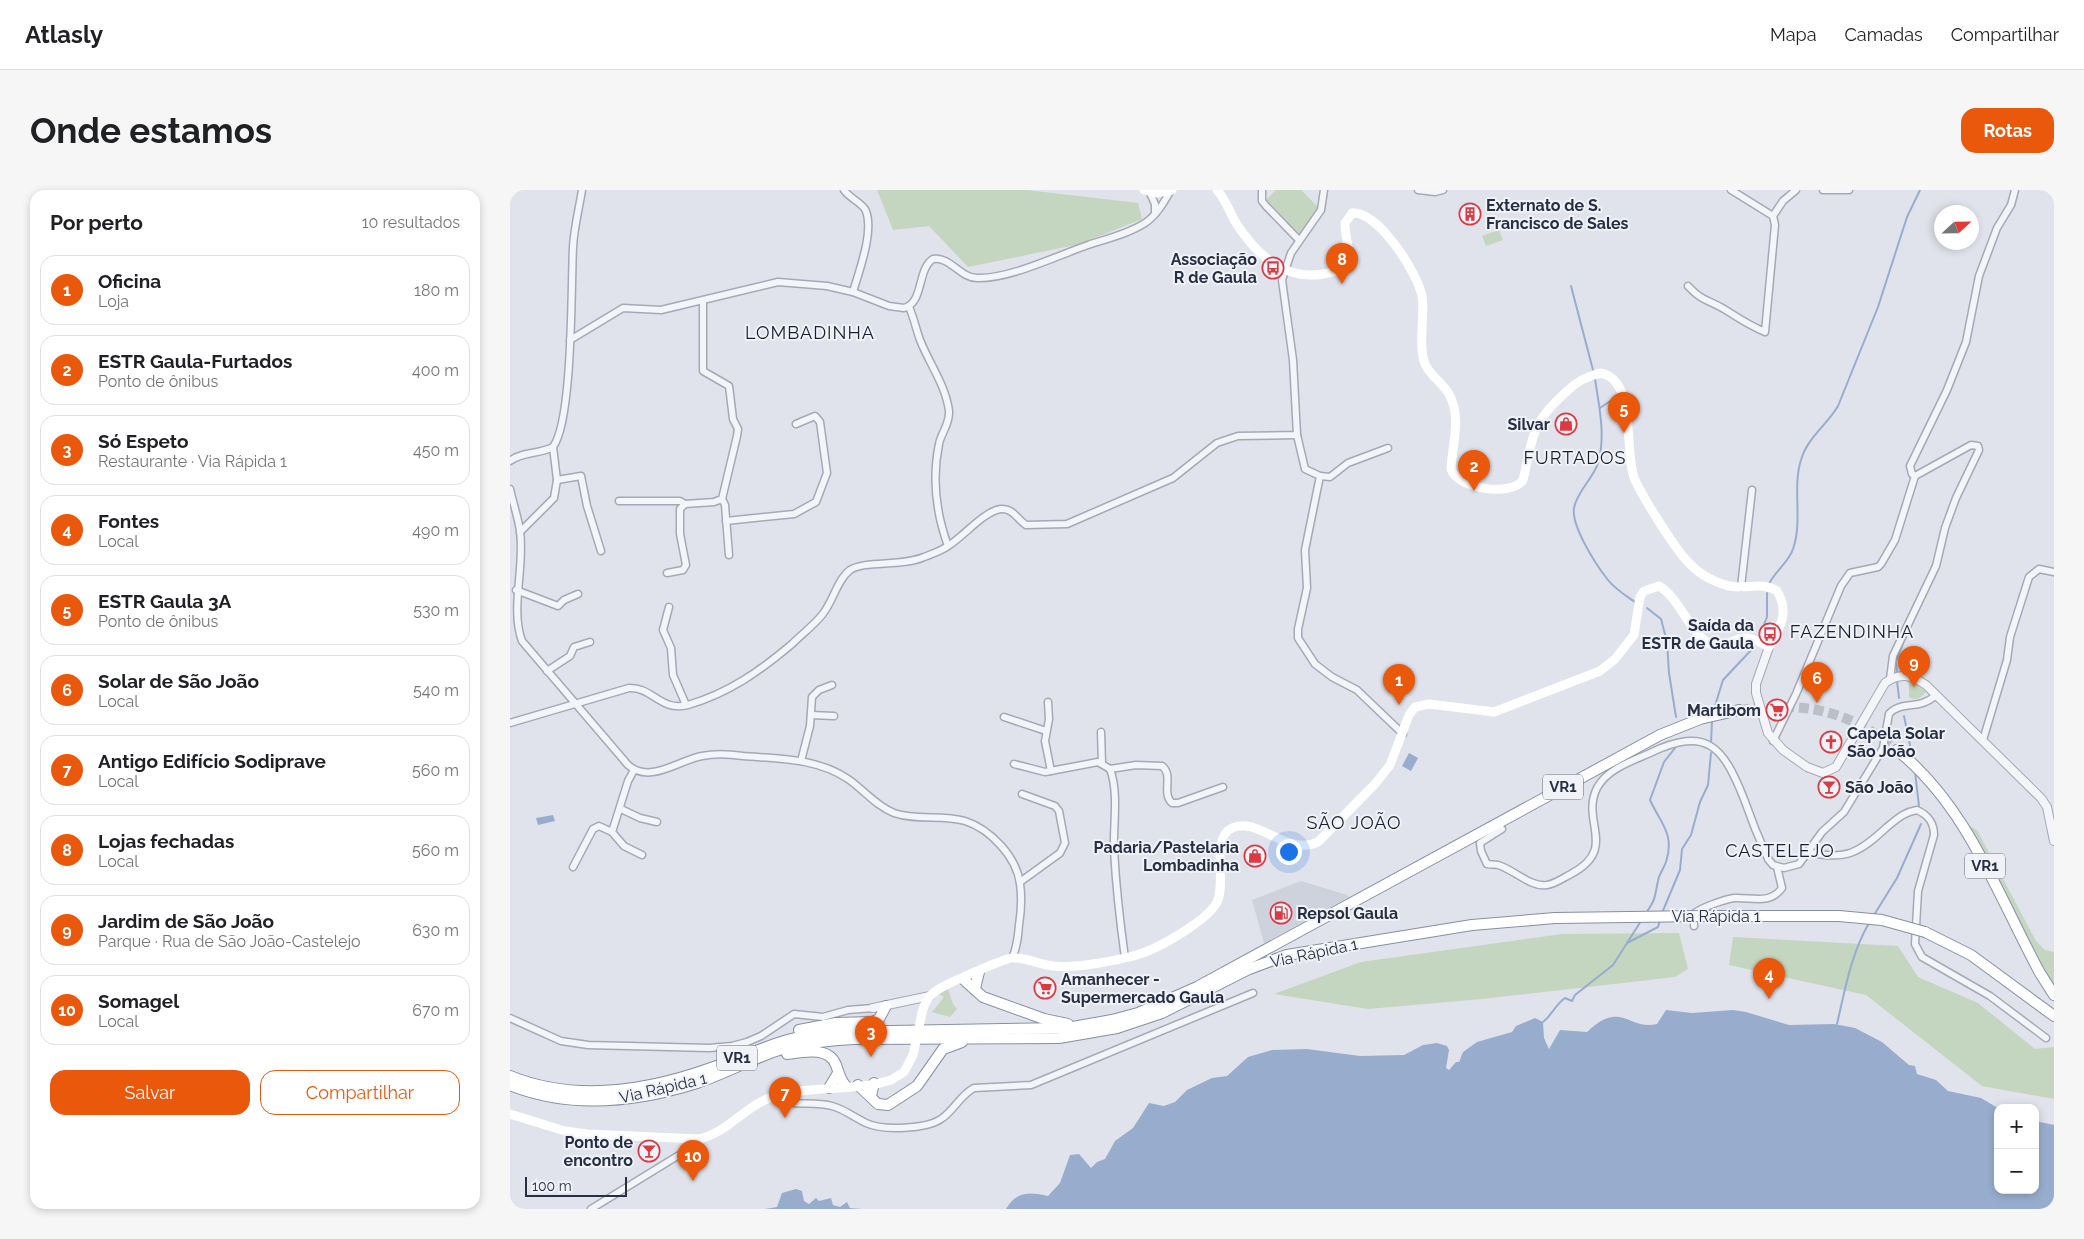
<!DOCTYPE html>
<html lang="pt">
<head>
<meta charset="utf-8">
<style>
  body { margin:0; font-family:Raleway,sans-serif; background:#f6f6f6; color:#202124 }
  .controls { position:absolute; right:15px; bottom:15px; display:grid; overflow:hidden; border-radius:10px; box-shadow:0 2px 8px #0003 }
  .controls button { width:45px; height:45px; display:grid; place-items:center; padding:0; border:0; border-bottom:1px solid #e0e0e0; background:#fff; color:#202124; font:25px sans-serif }
  .compass { position:absolute; left:1424px; top:15px; width:45px; height:45px; border-radius:50%; background:#fff; box-shadow:0 2px 8px #0003; rotate:68deg }
  .scale { position:absolute; left:15px; bottom:12px; width:102px; box-sizing:border-box; padding-left:5px; border:2px solid #272f44; border-top:0; font-size:14px; line-height:18px; white-space:nowrap; color:#272f44; -webkit-text-stroke:4px #f0f2f8; paint-order:stroke }
  .you { position:absolute; left:778px; top:661px; width:18px; height:18px; margin:-12px; border:4px solid #fff; border-radius:50%; background:#1a73e8; box-shadow:0 0 0 8px #1a73e833 }
  .badge { display:grid; place-items:center; width:32px; height:32px; border-radius:50%; background:#ea580c; color:#fff; font-size:16px; font-weight:700 }
  .pin { position:absolute; translate:-50% -41px; filter:drop-shadow(0 1px 2px #0008) }
  .pin::after { content:''; position:absolute; top:26px; width:18px; height:15px; background:inherit; clip-path:polygon(0 0,100% 0,50% 100%) }
  .list { margin:0; padding:0; list-style:none }
  h2 { display:flex; justify-content:space-between; align-items:center; height:65px; margin:0; padding:0 20px; font-size:21px }
  h2 small { font-size:16px; font-weight:400; color:#757577 }
  .list li { display:grid; grid-template-columns:32px 1fr auto; gap:15px; align-items:center; box-sizing:border-box; height:70px; margin:0 10px 10px; padding:0 10px; border:1px solid #e0e0e0; border-radius:15px }
  .list b { display:block; font-size:19px; white-space:nowrap }
  .list p { margin:0; font-size:16px; white-space:nowrap; color:#757577 }
  .list em { font-size:16px; font-style:normal; color:#757577 }
  .actions { display:flex; gap:10px; padding:15px 20px }
  .actions a { flex:1; padding:11px 0; border:1px solid #ea580c; border-radius:15px; text-align:center; font-size:18px; color:#ea580c }
  .actions .main { background:#ea580c; color:#fff }
  .map { position:relative; flex:none; width:1544px; height:1019px; overflow:hidden; border-radius:15px }
  header { display:flex; align-items:center; gap:30px; box-sizing:border-box; height:70px; padding:0 25px; background:#fff; border-bottom:1px solid #e0e0e0 }
  header strong { font-size:24px }
  nav { display:flex; gap:28px; margin-inline-start:auto; font-size:18px }
  .intro { display:flex; align-items:center; justify-content:space-between; box-sizing:border-box; height:120px; padding:0 30px }
  h1 { margin:0; font-size:35px }
  .button { padding:12px 22px; border-radius:15px; background:#ea580c; color:#fff; font-size:18px; font-weight:700 }
  main { display:flex; gap:30px; padding:0 30px }
  aside { flex:1; background:#fff; border-radius:15px; box-shadow:0 2px 8px #0003 }
  .map>svg:first-child { display:block }
  .built { fill:#ced2dd }
  .green { fill:#c4d5c0 }
  .water { fill:#98adce }
  .lines { fill:none; stroke-linecap:round; stroke-linejoin:round }
  .stream { stroke:#98adce; stroke-width:2 }
  .trunk-tunnel { stroke:#bbbfca; stroke-width:10; stroke-dasharray:10 5; stroke-linecap:butt }
  .minor-casing { stroke:#a5a9b6; stroke-width:9 }
  .tertiary-casing { stroke:#a5a9b6; stroke-width:10 }
  .trunk-casing { stroke:#868fa3; stroke-width:12 }
  .minor { stroke:#f3f5f8; stroke-width:6 }
  .tertiary { stroke:#f3f5f8; stroke-width:8 }
  .secondary { stroke:#fff; stroke-width:9 }
  .trunk { stroke:#fff; stroke-width:10 }
  .trunk-bridge-casing { stroke:#868fa3; stroke-width:12; stroke-linecap:butt }
  .secondary-bridge { stroke:#fff; stroke-width:9 }
  .trunk-bridge { stroke:#fff; stroke-width:10 }
  .labels { text-anchor:middle; dominant-baseline:central; stroke-width:4; stroke-linejoin:round; paint-order:stroke }
  .shield { fill:#f0f2f8; stroke:#636a7a; stroke-width:1 }
  .shield-label { font-size:15px; font-weight:bold; fill:#272f44 }
  .poi-label { font-size:16px; font-weight:bold; fill:#272f44; stroke:#f0f2f8; text-anchor:end }
  .street-label { font-size:16px; fill:#272f44; stroke:#f0f2f8 }
  .neighbourhood-label { font-size:18px; letter-spacing:1px; fill:#192034; stroke:#f0f2f8 }
</style>
</head>
<body>
<header>
<strong>Atlasly</strong>
<nav><a>Mapa</a><a>Camadas</a><a>Compartilhar</a></nav>
</header>
<div class="intro"><h1>Onde estamos</h1><a class="button">Rotas</a></div>
<main>
<aside>
<h2>Por perto<small>10 resultados</small></h2>
<ul class="list">
<li><span class="badge">1</span><div><b>Oficina</b><p>Loja</p></div><em>180 m</em></li>
<li><span class="badge">2</span><div><b>ESTR Gaula-Furtados</b><p>Ponto de ônibus</p></div><em>400 m</em></li>
<li><span class="badge">3</span><div><b>Só Espeto</b><p>Restaurante · Via Rápida 1</p></div><em>450 m</em></li>
<li><span class="badge">4</span><div><b>Fontes</b><p>Local</p></div><em>490 m</em></li>
<li><span class="badge">5</span><div><b>ESTR Gaula 3A</b><p>Ponto de ônibus</p></div><em>530 m</em></li>
<li><span class="badge">6</span><div><b>Solar de São João</b><p>Local</p></div><em>540 m</em></li>
<li><span class="badge">7</span><div><b>Antigo Edifício Sodiprave</b><p>Local</p></div><em>560 m</em></li>
<li><span class="badge">8</span><div><b>Lojas fechadas</b><p>Local</p></div><em>560 m</em></li>
<li><span class="badge">9</span><div><b>Jardim de São João</b><p>Parque · Rua de São João-Castelejo</p></div><em>630 m</em></li>
<li><span class="badge">10</span><div><b>Somagel</b><p>Local</p></div><em>670 m</em></li>
</ul>
<div class="actions"><a class="main">Salvar</a><a>Compartilhar</a></div>
</aside>
<div class="map">
<svg width="1544" height="1019" viewBox="0 0 1544 1019">
  <rect width="100%" height="100%" fill="#e0e3eb"/>
  <path class="built" d="M791 691 837 705 839 707 754 753 742 710Z"/>
  <g class="green">
    <path d="M367 0H517L628 13 632 29 570 54 458 77 419 36 383 40Z"/>
    <path d="M766 0H791L810 19 790 44 756 10Z"/>
    <path d="M989 40 993 50 976 56 972 46Z"/>
    <path d="M1399 490 1415 501 1416 502C1411 508 1406 511 1399 507Z"/>
    <path d="M1460 636 1467 640 1526 751 1535 760 1544 762V796L1520 755Z"/>
    <path d="M1169 743 1178 779 1165 787 972 809 858 819 764 804 851 772 1052 744Z"/>
    <path d="M1223 747 1388 756 1408 787 1468 813 1525 859 1544 857V909L1472 896 1356 805 1219 775Z"/>
    <path d="M438 799 443 814 447 819 440 827 422 822 434 807 429 804Z"/>
  </g>
  <g class="water">
    <path d="M899 563 908 568 901 581 892 576Z"/>
    <path d="M43 625 45 631 28 635 26 628Z"/>
    <path d="M1156 820 1182 823 1223 820 1236 822 1279 835 1324 834 1345 838 1372 852 1399 875 1405 876 1407 884 1426 890 1438 901 1471 908 1488 918V1000H1525V931L1544 935V1019H496C506 1001 520 1002 538 1006L550 993 560 965 569 964 581 978 587 972 595 969 605 951 623 938 639 913 654 916 665 912 677 900 702 888 717 886 738 867 762 860 797 859 850 866 894 865 913 855 927 853 937 856 939 860 936 878 939 880 946 872H949L953 862 967 852 1002 842 1006 836 1025 828 1033 832 1034 848 1039 859 1050 840 1077 842C1111 809 1119 841 1147 834Z"/>
    <path d="M286 999 292 1001 294 1011 299 1014 306 1008 309 1011 321 1008 323 1015 330 1017 337 1012 340 1018 352 1019H255L267 1017 272 1003Z"/>
  </g>
  <g class="lines">
    <g class="stream">
      <path d="M1061 96 1083 180"/>
      <path d="M1085 189C1089 216 1096 246 1088 273 1083 289 1067 301 1064 318 1061 336 1086 375 1098 390 1105 399 1115 405 1125 412"/>
      <path d="M1090 218 1109 205"/>
      <path d="M1259 394C1265 381 1279 372 1283 359 1293 331 1282 298 1291 270 1297 248 1317 235 1328 216L1368 117 1397 27 1410 0"/>
      <path d="M1137 418 1151 429 1157 452 1159 483 1166 527"/>
      <path d="M1249 447 1257 427V403"/>
      <path d="M1387 482 1386 472 1397 443"/>
      <path d="M1387 491 1389 508"/>
      <path d="M1204 519 1213 490 1244 457"/>
      <path d="M1394 526 1403 570"/>
      <path d="M1201 553 1202 531"/>
      <path d="M1405 582 1409 616"/>
      <path d="M1136 723C1148 706 1144 705 1149 687 1151 682 1154 677 1156 672 1165 644 1151 634 1140 610L1154 572 1165 558"/>
      <path d="M1152 723 1170 680 1172 659 1181 645 1190 612 1198 595 1201 563"/>
      <path d="M1364 725 1387 688 1411 634"/>
      <path d="M1117 753 1148 737 1150 730"/>
      <path d="M1033 832C1042 825 1046 814 1055 808L1062 811 1065 805 1103 775 1131 731"/>
      <path d="M1327 834C1335 800 1341 764 1359 733"/>
    </g>
    <path class="trunk-tunnel" d="M1229 520C1291 511 1338 519 1387 560"/>
    <g class="minor-casing">
      <g id="minor">
        <path d="M334 0C339 8 353 13 356 21 364 42 349 81 343 102"/>
        <path d="M752 0V11L756 16 789 50"/>
        <path d="M908 0 925 2 933 0"/>
        <path d="M1313 0H1339"/>
        <path d="M639 1 645 14V24"/>
        <path d="M1263 26 1273 11 1286 0"/>
        <path d="M1178 96C1193 112 1197 109 1214 119 1228 128 1240 136 1255 142L1265 35 1263 26 1221 0"/>
        <path d="M399 117C404 128 406 139 410 150 419 173 436 196 439 221 440 234 431 243 429 254 422 288 426 323 438 356"/>
        <path d="M60 150 113 118 151 120 268 92 317 96 343 102 379 116 394 118C414 113 407 79 423 69 440 66 450 88 467 88 500 89 546 66 578 55 596 49 618 44 635 33 647 25 654 12 661 0"/>
        <path d="M787 245 795 279 810 286 795 360 797 398 788 439V448L805 474 822 487 847 500 893 544"/>
        <path d="M0 271C11 262 30 264 43 257 63 230 61 97 63 57 64 38 69 19 72 0"/>
        <path d="M810 286 820 287 838 273 878 258"/>
        <path d="M47 290 71 286 77 316 91 361"/>
        <path d="M0 299C3 313 8 327 10 341 15 378 0 418 12 451L118 575C140 594 167 571 192 566 206 563 219 564 233 566 269 569 307 568 338 589 354 600 366 616 384 623 407 631 432 624 455 631 480 639 507 667 510 694 512 707 511 722 509 735 508 747 507 758 502 768"/>
        <path d="M212 309 215 315 219 365"/>
        <path d="M109 311H170L175 314"/>
        <path d="M216 331 284 324 306 312 317 283 310 232 305 226 286 234"/>
        <path d="M10 342 44 308 47 290 43 257"/>
        <path d="M157 383 173 380 176 375 170 344V319L175 314 204 312 212 309 227 246 228 239 223 229 219 196 193 181V111"/>
        <path d="M1231 397 1242 300"/>
        <path d="M6 400 48 416 54 410 68 404"/>
        <path d="M159 417 153 440 161 458 163 485 176 515"/>
        <path d="M37 481 60 466 64 457 80 452"/>
        <path d="M1380 489 1383 466 1426 376 1435 338 1446 308 1469 260 1468 256 1461 255 1405 286 1402 284 1400 276 1437 200 1456 152 1469 86 1487 38 1501 15 1505 0"/>
        <path d="M538 512 539 529 535 551 541 581"/>
        <path d="M301 525 324 526"/>
        <path d="M494 527 536 541"/>
        <path d="M0 533 119 498C143 497 150 522 178 515 219 503 250 481 282 454 292 444 303 436 312 425 323 412 327 390 340 380 356 370 391 377 414 367 422 364 431 361 438 356 453 347 474 321 491 319 503 318 507 329 516 335L557 334 663 288 707 253 728 246 787 245 783 170 772 90 781 63 811 20 814 0"/>
        <path d="M591 542 592 573"/>
        <path d="M1473 550 1497 470 1500 447 1519 387 1529 379 1544 382"/>
        <path d="M1263 551 1286 504 1331 396 1340 383 1368 377 1371 374 1385 350 1405 286"/>
        <path d="M291 571 300 536 302 507 309 500 322 495"/>
        <path d="M504 574 535 582 588 572 600 579C609 603 603 635 604 660 606 696 610 732 615 768"/>
        <path d="M600 579 626 575 652 576C664 585 651 603 662 613H668L713 597"/>
        <path d="M124 580 118 591 102 642 114 656 132 665"/>
        <path d="M111 619 130 628 147 632"/>
        <path d="M992 639 970 653 971 661 977 674C981 675 985 674 988 675 1003 679 1021 698 1037 695 1045 694 1053 688 1061 684 1109 658 1070 632 1087 598 1097 579 1122 571 1140 563 1197 536 1213 556 1234 609 1241 629 1249 649 1258 669L1263 675 1274 678 1289 674 1312 642 1334 622 1373 558 1379 524C1391 510 1409 521 1426 505"/>
        <path d="M1297 662C1336 671 1349 663 1377 637 1387 629 1394 622 1407 620 1418 625 1424 632 1424 645L1408 701 1405 754 1412 767 1480 806 1536 848"/>
        <path d="M63 677 83 639 89 636 102 642"/>
        <path d="M510 692 550 663 555 653 549 621 545 616 512 604"/>
        <path d="M1184 736V724C1189 718 1216 709 1224 708 1242 707 1260 715 1272 698L1267 677"/>
        <path d="M0 828 51 851 78 855 199 858 222 856 237 852 251 846 284 824 313 827 338 820 363 818"/>
        <path d="M274 904 279 910 284 913C296 914 310 913 322 916 334 919 345 928 356 933 373 941 416 939 431 929 444 921 450 905 464 898L521 895 743 803"/>
        <path d="M81 1019 174 962 179 957 182 949"/>
      </g>
    </g>
    <g class="tertiary-casing">
      <g id="tertiary">
        <path d="M1259 457 1246 494V503L1258 543 1273 560 1297 577 1313 583 1326 577 1375 493C1390 482 1401 485 1416 495L1531 608 1537 617 1544 651"/>
        <path d="M363 818 420 806"/>
      </g>
    </g>
    <g class="trunk-casing">
      <g id="trunk">
        <path d="M1387 560C1458 617 1488 706 1530 783L1544 805"/>
        <path d="M1194 726H1329"/>
        <path d="M1415 742 1461 765 1544 826"/>
        <path d="M453 789 473 807 534 829 558 834"/>
        <path d="M465 798 469 782"/>
        <path d="M289 840 326 833 362 832 369 829 376 816"/>
        <path d="M277 864C293 862 319 856 326 875 329 883 330 890 336 896"/>
        <path d="M0 886C64 912 137 901 201 878 245 863 275 845 324 842L557 838 602 830 628 823 687 797 1150 545 1190 529 1229 520"/>
        <path d="M0 895C60 919 127 912 187 893 216 883 243 868 272 859 296 853 320 850 344 849L549 848 607 838 652 823 739 779 777 765 962 735 1045 728"/>
        <path d="M348 895 368 914 378 915 407 896 433 859 452 852"/>
        <path d="M319 898 328 883"/>
        <path d="M361 906 364 893"/>
      </g>
    </g>
    <use href="#minor" class="minor"/>
    <use href="#tertiary" class="tertiary"/>
    <g class="secondary">
      <path d="M634 0 646 3 662 0"/>
      <path d="M412 823C414 814 418 806 426 801 433 795 493 769 502 768 516 767 530 775 543 776 564 779 612 770 633 763 652 756 698 730 707 712 717 692 700 648 722 638 748 626 777 667 808 652L865 594 880 575 899 525 905 517 919 514 984 522 1090 481 1105 469 1124 445 1130 407 1134 401 1149 396C1170 408 1180 444 1200 454 1212 460 1225 447 1237 448 1245 449 1252 453 1259 457 1270 438 1280 422 1267 401 1252 391 1236 400 1219 396 1206 393 1191 385 1182 376 1167 363 1134 309 1125 290 1113 262 1128 191 1091 183 1076 186 1066 192 1055 203 1020 234 1023 248 1013 290 1002 307 947 299 941 279 942 255 952 227 939 204 932 192 915 182 913 167 909 147 915 126 912 106 908 84 868 20 842 23L835 33C835 60 852 77 813 84 774 91 746 64 726 33 720 23 716 10 707 0"/>
      <path d="M0 924 55 941 77 944 189 949C217 943 235 916 262 907 299 895 345 902 381 890L394 882 403 865"/>
    </g>
    <use href="#trunk" class="trunk"/>
    <g class="trunk-bridge-casing">
      <g id="trunk-bridge">
        <path d="M1329 726 1372 730 1415 742"/>
        <path d="M1045 728 1194 726"/>
      </g>
    </g>
    <path class="secondary-bridge" d="M403 865 412 823"/>
    <use href="#trunk-bridge" class="trunk-bridge"/>
  </g>
  <defs>
    <g id="building-ring" transform="scale(1.125)"><circle r="9.5" fill="#f0f2f8" stroke="#db3a43" stroke-width="1.5"/><path d="M-4-6H4V6H1V3H-1V6H-4ZM-2.5-4.3h1.7v1.8h-1.7ZM.8-4.3h1.7v1.8H.8ZM-2.5-1h1.7V.8h-1.7ZM.8-1h1.7V.8H.8Z" fill="#db3a43"/></g>
    <g id="bus-ring" transform="scale(1.125)"><circle r="9.5" fill="#f0f2f8" stroke="#db3a43" stroke-width="1.5"/><path d="M-5-6H5V4H4V6H2V4H-2V6H-4V4H-5ZM-3.5-4V0h7V-4ZM-3.5 1.2v1.5H-2V1.2ZM2 1.2v1.5H3.5V1.2Z" fill="#db3a43"/></g>
    <g id="shop-ring" transform="scale(1.125)"><circle r="9.5" fill="#f0f2f8" stroke="#db3a43" stroke-width="1.5"/><path d="M-5-2.5h2.3a2.7 3.5 0 0 1 5.4 0H5L5.5 6h-11ZM-1.5-2.5h3a1.5 2.3 0 0 0-3 0Z" fill="#db3a43"/></g>
    <g id="supermarket-ring" transform="scale(1.125)"><circle r="9.5" fill="#f0f2f8" stroke="#db3a43" stroke-width="1.5"/><path d="M-6-5.5h2.5l.6 2H6L4.5 2H-2.5L-4.4-4H-6ZM-1.5 3.2a1.3 1.3 0 1 0 .1 0ZM3 3.2a1.3 1.3 0 1 0 .1 0Z" fill="#db3a43"/></g>
    <g id="church-ring" transform="scale(1.125)"><circle r="9.5" fill="#f0f2f8" stroke="#db3a43" stroke-width="1.5"/><path d="M-1.2-6h2.4v3.5h3.3v2.4h-3.3V6h-2.4V-.1h-3.3v-2.4h3.3Z" fill="#db3a43"/></g>
    <g id="bar-ring" transform="scale(1.125)"><circle r="9.5" fill="#f0f2f8" stroke="#db3a43" stroke-width="1.5"/><path d="M-6-5H6L.8 .8V4.5H3.5V6h-7V4.5H-.8V.8Z" fill="#db3a43"/></g>
    <g id="fuel-ring" transform="scale(1.125)"><circle r="9.5" fill="#f0f2f8" stroke="#db3a43" stroke-width="1.5"/><path d="M-5.5-6h7V0h2V4h1.3V-2.5L3-4.5l.8-.8L6-3V5H2.5V1h-1V6h-7ZM-4.2-4.7v3.2H.2V-4.7Z" fill="#db3a43"/></g>
  </defs>
  <g fill-rule="evenodd">
    <use href="#building-ring" x="960" y="24"/>
    <use href="#bus-ring" x="763" y="78"/>
    <use href="#shop-ring" x="1056" y="234"/>
    <use href="#bus-ring" x="1260" y="444"/>
    <use href="#supermarket-ring" x="1267" y="520"/>
    <use href="#church-ring" x="1321" y="552"/>
    <use href="#bar-ring" x="1319" y="597"/>
    <use href="#shop-ring" x="745" y="666"/>
    <use href="#fuel-ring" x="771" y="723"/>
    <use href="#supermarket-ring" x="535" y="798"/>
    <use href="#bar-ring" x="139" y="961"/>
  </g>
  <g class="labels">
    <g class="shield">
      <rect x="1033" y="584.5" width="40" height="25" rx="4"/>
      <rect x="1455" y="663.5" width="40" height="25" rx="4"/>
      <rect x="207" y="855.5" width="40" height="25" rx="4"/>
    </g>
    <g class="shield-label">
      <text x="1053" y="597">VR1</text>
      <text x="1475" y="676">VR1</text>
      <text x="227" y="868">VR1</text>
    </g>
    <g class="poi-label">
      <text x="976" y="15" text-anchor="start">Externato de S.<tspan x="976" dy="18">Francisco de Sales</tspan></text>
      <text x="747" y="69">Associação<tspan x="747" dy="18">R de Gaula</tspan></text>
      <text x="1040" y="234">Silvar</text>
      <text x="1244" y="435">Saída da<tspan x="1244" dy="18">ESTR de Gaula</tspan></text>
      <text x="1251" y="520">Martibom</text>
      <text x="1337" y="543" text-anchor="start">Capela Solar<tspan x="1337" dy="18">São João</tspan></text>
      <text x="1335" y="597" text-anchor="start">São João</text>
      <text x="729" y="657">Padaria/Pastelaria<tspan x="729" dy="18">Lombadinha</tspan></text>
      <text x="787" y="723" text-anchor="start">Repsol Gaula</text>
      <text x="551" y="789" text-anchor="start">Amanhecer -<tspan x="551" dy="18">Supermercado Gaula</tspan></text>
      <text x="123" y="952">Ponto de<tspan x="123" dy="18">encontro</tspan></text>
    </g>
    <g class="street-label">
      <text x="1206" y="726">Via Rápida 1</text>
      <text transform="translate(804 763) rotate(-12)">Via Rápida 1</text>
      <text transform="translate(153 898) rotate(-13)">Via Rápida 1</text>
    </g>
    <g class="neighbourhood-label">
      <text x="300" y="142">LOMBADINHA</text>
      <text x="1065" y="267">FURTADOS</text>
      <text x="1342" y="441">FAZENDINHA</text>
      <text x="844" y="632">SÃO JOÃO</text>
      <text x="1270" y="660">CASTELEJO</text>
    </g>
  </g>
</svg>
<div class="controls">
<button>+</button>
<button>−</button>
</div>
<svg class="compass" viewBox="-18 -18 36 36"><path d="M0-13l5 13h-10z" fill="#e53935"/><path d="M0 13l5-13h-10z" fill="#757577"/></svg>
<div class="scale">100 m</div>
<div class="you"></div>
<div class="pin badge" style="left:889px;top:515px">1</div>
<div class="pin badge" style="left:964px;top:301px">2</div>
<div class="pin badge" style="left:361px;top:867px">3</div>
<div class="pin badge" style="left:1259px;top:809px">4</div>
<div class="pin badge" style="left:1114px;top:243px">5</div>
<div class="pin badge" style="left:1307px;top:513px">6</div>
<div class="pin badge" style="left:275px;top:928px">7</div>
<div class="pin badge" style="left:832px;top:94px">8</div>
<div class="pin badge" style="left:1404px;top:497px">9</div>
<div class="pin badge" style="left:183px;top:991px">10</div>
</div>
</main>
</body>
</html>
